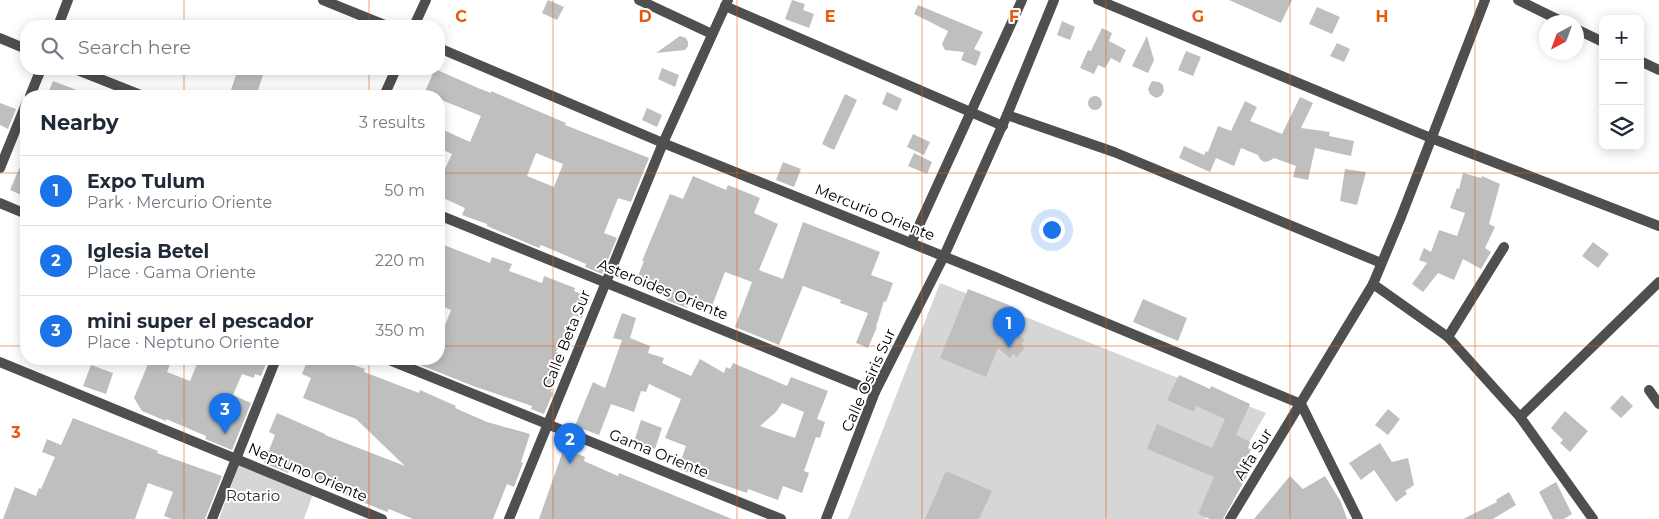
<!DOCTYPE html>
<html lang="en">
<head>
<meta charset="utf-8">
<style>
  body { margin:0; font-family:Montserrat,sans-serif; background:#f6f6f7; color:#1f2937 }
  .controls { position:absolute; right:15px; top:15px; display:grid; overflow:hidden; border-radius:10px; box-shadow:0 2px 12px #0003 }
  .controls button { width:45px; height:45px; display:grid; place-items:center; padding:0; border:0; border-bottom:1px solid #e0e1e3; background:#fff; color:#1f2937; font:25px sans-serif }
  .compass { position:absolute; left:1539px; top:15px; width:45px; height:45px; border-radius:50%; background:#fff; box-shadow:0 2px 12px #0003; rotate:221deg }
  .you { position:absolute; left:1051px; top:229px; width:18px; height:18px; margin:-12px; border:4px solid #fff; border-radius:50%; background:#1a73e8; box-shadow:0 0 0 8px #1a73e833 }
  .badge { display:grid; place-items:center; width:32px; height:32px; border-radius:50%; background:#1a73e8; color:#fff; font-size:16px; font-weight:700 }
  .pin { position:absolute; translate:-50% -41px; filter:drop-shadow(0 1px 2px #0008) }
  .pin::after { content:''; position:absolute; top:26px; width:18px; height:15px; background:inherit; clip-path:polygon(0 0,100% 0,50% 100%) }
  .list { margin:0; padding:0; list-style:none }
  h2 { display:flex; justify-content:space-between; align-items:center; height:65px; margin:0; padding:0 20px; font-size:21px }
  h2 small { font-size:16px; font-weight:400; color:#747a83 }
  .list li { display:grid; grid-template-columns:32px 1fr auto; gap:15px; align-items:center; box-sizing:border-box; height:70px; padding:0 20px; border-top:1px solid #e0e1e3 }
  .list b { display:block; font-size:19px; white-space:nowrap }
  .list p { margin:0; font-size:16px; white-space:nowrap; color:#747a83 }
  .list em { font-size:16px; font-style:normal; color:#747a83 }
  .icon { flex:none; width:28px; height:28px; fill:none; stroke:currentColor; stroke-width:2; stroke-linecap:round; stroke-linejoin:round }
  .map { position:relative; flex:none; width:1659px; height:519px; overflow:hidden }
  .search { position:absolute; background:#fff; box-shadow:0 2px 12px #0003; left:20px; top:20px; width:425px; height:55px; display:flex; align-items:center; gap:12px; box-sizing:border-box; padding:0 18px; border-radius:20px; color:#747a83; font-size:19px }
  .panel { position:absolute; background:#fff; box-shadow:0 2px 12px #0003; left:20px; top:90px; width:425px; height:275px; border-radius:20px }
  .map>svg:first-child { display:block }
  .green { fill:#d6d6d6 }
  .building { fill:#bfbfbf; fill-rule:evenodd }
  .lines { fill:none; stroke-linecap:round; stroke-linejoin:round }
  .street { stroke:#4f4f4f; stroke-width:10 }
  .grid { fill:none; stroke:#e8590c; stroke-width:1; stroke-opacity:0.55 }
  .labels { text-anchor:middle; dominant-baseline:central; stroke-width:4; stroke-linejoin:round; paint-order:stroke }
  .street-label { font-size:15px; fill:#000; stroke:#fff }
  .park-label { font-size:15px; fill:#2d2d2d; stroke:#fff }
  .grid-label { font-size:16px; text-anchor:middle; font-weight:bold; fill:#e8590c; stroke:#fff; stroke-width:4; stroke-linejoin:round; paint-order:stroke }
</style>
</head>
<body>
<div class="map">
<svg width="1659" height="519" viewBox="0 0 1659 519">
  <rect width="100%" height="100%" fill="#fff"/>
  <g class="green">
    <path d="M940 283 1266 413 1205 519H848Z"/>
    <path d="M239 464 313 494 304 519H219Z"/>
  </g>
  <g class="building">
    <path d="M548 0 564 7 557 20 542 13Z"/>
    <path d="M792 0 805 4 803 10 814 14 809 28 785 19Z"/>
    <path d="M1229 0H1292L1281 23Z"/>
    <path d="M918 5 983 32 974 49 981 52 976 66 961 60 964 52 945 50 942 44 948 31 914 14Z"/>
    <path d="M1317 7 1340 17 1332 34 1309 24Z"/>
    <path d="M1062 21 1075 27 1070 40 1057 35Z"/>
    <path d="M1102 28 1112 33 1109 41 1126 50 1120 63 1111 58 1105 68 1098 65 1094 74 1080 68 1088 50 1091 51Z"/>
    <path d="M680 36 686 38 688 42V46L685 50 656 53Z"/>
    <path d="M1147 36 1154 60 1148 73 1132 66Z"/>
    <path d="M1337 43 1350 49 1344 62 1330 56Z"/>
    <path d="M1186 51 1201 57 1193 76 1178 70Z"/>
    <path d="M662 68 679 75 675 87 658 79Z"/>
    <path d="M238 69H265L256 96H229Z"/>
    <path d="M435 69 478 88 491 93V91L526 106 566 123 565 125 649 158 631 202 618 198 604 233 617 238 602 274 585 267 586 264 541 245 539 248 487 226V224L462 215 465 208 439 196V181L452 154 439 148V128L470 142 481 116 439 99V96H423ZM536 153 563 164 554 187 527 176Z"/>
    <path d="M53 81 90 95V96H47Z"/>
    <path d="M1152 81 1159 82 1163 85 1164 91 1161 96 1156 98 1150 94 1148 89Z"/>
    <path d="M887 92 902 99 897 111 882 104Z"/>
    <path d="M845 94 857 100 834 150 822 144Z"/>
    <circle cx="1095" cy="103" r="7"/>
    <path d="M1300 97 1313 103 1301 128 1330 132 1329 136 1354 141 1351 156 1315 148 1308 180 1293 177 1296 166 1274 158 1269 161 1264 162 1260 159 1258 155 1241 148 1234 166 1216 158 1210 172 1179 158 1184 146 1204 155 1206 151 1208 152 1218 126 1231 131 1245 101 1257 107 1250 121 1282 134Z"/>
    <path d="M0 103 16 109 8 129 0 125Z"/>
    <path d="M647 108 662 115 657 127 642 120Z"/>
    <path d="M913 134 930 142 924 155 907 147Z"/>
    <path d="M26 153V197L10 190Z"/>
    <path d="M914 153 932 162 927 174 908 166Z"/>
    <path d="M783 162 801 169 794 187 776 180Z"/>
    <path d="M1345 169 1366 172 1357 205 1340 201Z"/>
    <path d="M1463 173 1481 178 1482 176 1500 184 1489 224 1495 227 1485 248 1491 252 1481 269 1463 259 1454 280 1438 273 1423 292 1412 284 1427 263 1419 260 1424 248 1431 252 1439 230 1457 236 1465 213 1450 208 1457 188 1459 189Z"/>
    <path d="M693 176 726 190 728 185 760 198 754 213 778 224 759 270 783 279 803 222 880 252 871 275 893 283 886 302 884 301 876 327H877L868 348 856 343 868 313 840 303 841 300 803 286 779 345 735 327 752 282 725 272 712 306 691 298 687 308 666 300 668 296 635 283 644 261H642L670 194 683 199Z"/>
    <path d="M1593 242 1609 254 1598 268 1582 256Z"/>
    <path d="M439 243 490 263 492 257 512 264 509 271 542 283 544 276 575 288 574 291 589 297 582 318 573 315 556 352 565 355 551 392 553 393 544 414 531 409 532 406 473 386 408 360 439 359V341L451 310 439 305Z"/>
    <path d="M968 289 1014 307 1007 325 1025 340 1022 343 1024 349 1017 357 1013 354 1010 358 998 348 986 377 940 358Z"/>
    <path d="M1143 299 1187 318 1178 341 1133 322Z"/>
    <path d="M622 313 636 318 630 338 650 346 648 353 664 358 662 363 691 376 700 359 724 373 726 367 730 369 733 363 787 386 791 377 828 391 817 419 825 422 820 438 816 437 804 471 809 473 802 493 783 486 778 500 748 489 747 493 678 469 686 446 665 438 681 399 649 384 646 392 641 391 634 412 611 404 599 435 575 426 593 382 605 388 622 340 613 338ZM782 403 804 412 795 438 760 426 776 412Z"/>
    <path d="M150 359H172L167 372 190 381 199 359H268L261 376 255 374 254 378 242 374 233 395 251 403 232 450 205 439 206 436 166 419V421L142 411 134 398Z"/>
    <path d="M308 359H336L365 369 364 372 419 393 420 390 456 406 455 408 487 422 530 434 521 462 523 463 514 487 507 484 493 519H413L389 509 387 512 343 494V492L290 469 288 473 264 463 275 435 269 432 277 413 325 434V435L405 466 356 419 303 398 311 378 302 374Z"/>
    <path d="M91 365 113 373 106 394 83 386Z"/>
    <path d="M1179 375 1210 389 1211 386 1250 404 1236 435 1250 442 1248 448 1251 450 1244 464 1252 467 1223 519H1210L1198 514 1214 477 1147 449 1157 424 1212 448 1225 419 1196 406 1194 412 1167 400Z"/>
    <path d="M1622 395 1633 406 1621 418 1610 408Z"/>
    <path d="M1388 409 1400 419 1388 435 1375 425Z"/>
    <path d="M1565 411 1588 431 1570 452 1560 443 1563 440 1551 428Z"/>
    <path d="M73 418 158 451 157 453 222 476 205 519H172L164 516 173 492 148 483 135 519H3L15 487 36 496 39 488 41 489 55 457 42 452 47 439 61 445Z"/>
    <path d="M641 420 662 428 655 449 634 442Z"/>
    <path d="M1380 443 1392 462 1408 458 1414 485 1405 491 1407 494 1396 502 1374 470 1361 480 1349 463Z"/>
    <path d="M564 448 585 457 584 461 618 476 619 473 732 519H539Z"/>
    <path d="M946 471 992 491 979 519H925Z"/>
    <path d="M1290 476 1303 489 1325 476 1341 502 1347 519H1254Z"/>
    <path d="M1556 482 1572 514 1564 519H1553L1539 492Z"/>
    <path d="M1509 492 1516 505 1493 519H1463L1497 502 1496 500Z"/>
  </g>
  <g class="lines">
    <g class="street">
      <path d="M323 0 387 26"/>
      <path d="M639 0 712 34"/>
      <path d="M1098 0 1431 138 1659 226"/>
      <path d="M1518 0 1563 22"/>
      <path d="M725 6 1003 126"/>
      <path d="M58 26 68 0"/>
      <path d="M414 26 426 0"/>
      <path d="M1576 29 1603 42"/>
      <path d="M0 38 26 49"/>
      <path d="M439 48 663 143 995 277 1301 404"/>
      <path d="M1640 61 1659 70"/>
      <path d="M75 69 143 96"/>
      <path d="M30 96 41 69"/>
      <path d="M384 96 396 69"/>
      <path d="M1007 115 1114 152 1381 263"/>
      <path d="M0 168 26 104"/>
      <path d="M0 203 26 214"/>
      <path d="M439 215 875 392"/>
      <path d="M911 243 1022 0"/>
      <path d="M1373 284 1448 337 1520 417 1593 519"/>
      <path d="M1448 337 1504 247"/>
      <path d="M387 359 781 519"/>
      <path d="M0 362 382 519"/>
      <path d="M1649 390 1659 404"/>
      <path d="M1301 404 1358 519"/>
      <path d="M1520 417 1659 282"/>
      <path d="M212 519 276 359"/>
      <path d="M509 519 663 143 728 0"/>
      <path d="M826 519 875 392 944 256 1007 115 1054 0"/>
      <path d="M1230 519 1373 284 1401 217 1485 0"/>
    </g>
  </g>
  <path class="grid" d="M184 0V26M369 0V26M553 0V519M737 0V519M922 0V519M1106 0V519M1290 0V519M1475 0V519M184 69V96M369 69V96M0 173H26M439 173H1659M0 346H26M439 346H1659M184 359V519M369 359V519"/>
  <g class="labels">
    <g class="street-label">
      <text transform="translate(875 212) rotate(22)">Mercurio Oriente</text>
      <text transform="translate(663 289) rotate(22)">Asteroides Oriente</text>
      <text transform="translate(566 339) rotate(-68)">Calle Beta Sur</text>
      <text transform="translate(868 380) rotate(-66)">Calle Osiris Sur</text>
      <text transform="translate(659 453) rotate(22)">Gama Oriente</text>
      <text transform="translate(1253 454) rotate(-58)">Alfa Sur</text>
      <text transform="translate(308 472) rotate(23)">Neptuno Oriente</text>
    </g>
    <g class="park-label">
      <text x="253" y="495">Rotario</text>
    </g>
  </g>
  <g class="grid-label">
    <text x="461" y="22">C</text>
    <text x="645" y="22">D</text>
    <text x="830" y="22">E</text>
    <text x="1014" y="22">F</text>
    <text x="1198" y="22">G</text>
    <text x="1382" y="22">H</text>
    <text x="16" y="438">3</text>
  </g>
</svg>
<div class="controls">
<button>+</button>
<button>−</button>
<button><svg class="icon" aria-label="layers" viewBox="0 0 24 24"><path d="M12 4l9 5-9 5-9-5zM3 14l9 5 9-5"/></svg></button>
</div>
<svg class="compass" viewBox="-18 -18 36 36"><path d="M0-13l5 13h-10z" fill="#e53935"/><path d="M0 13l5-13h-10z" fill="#747a83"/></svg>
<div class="you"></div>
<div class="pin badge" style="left:1009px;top:348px">1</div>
<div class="pin badge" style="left:570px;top:464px">2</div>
<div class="pin badge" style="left:225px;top:434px">3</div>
<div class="search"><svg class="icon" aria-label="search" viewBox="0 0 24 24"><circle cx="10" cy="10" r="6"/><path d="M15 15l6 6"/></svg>Search here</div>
<section class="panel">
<h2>Nearby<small>3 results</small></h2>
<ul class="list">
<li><span class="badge">1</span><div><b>Expo Tulum</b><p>Park · Mercurio Oriente</p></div><em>50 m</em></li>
<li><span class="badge">2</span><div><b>Iglesia Betel</b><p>Place · Gama Oriente</p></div><em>220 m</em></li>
<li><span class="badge">3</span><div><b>mini super el pescador</b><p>Place · Neptuno Oriente</p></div><em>350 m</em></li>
</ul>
</section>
</div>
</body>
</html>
